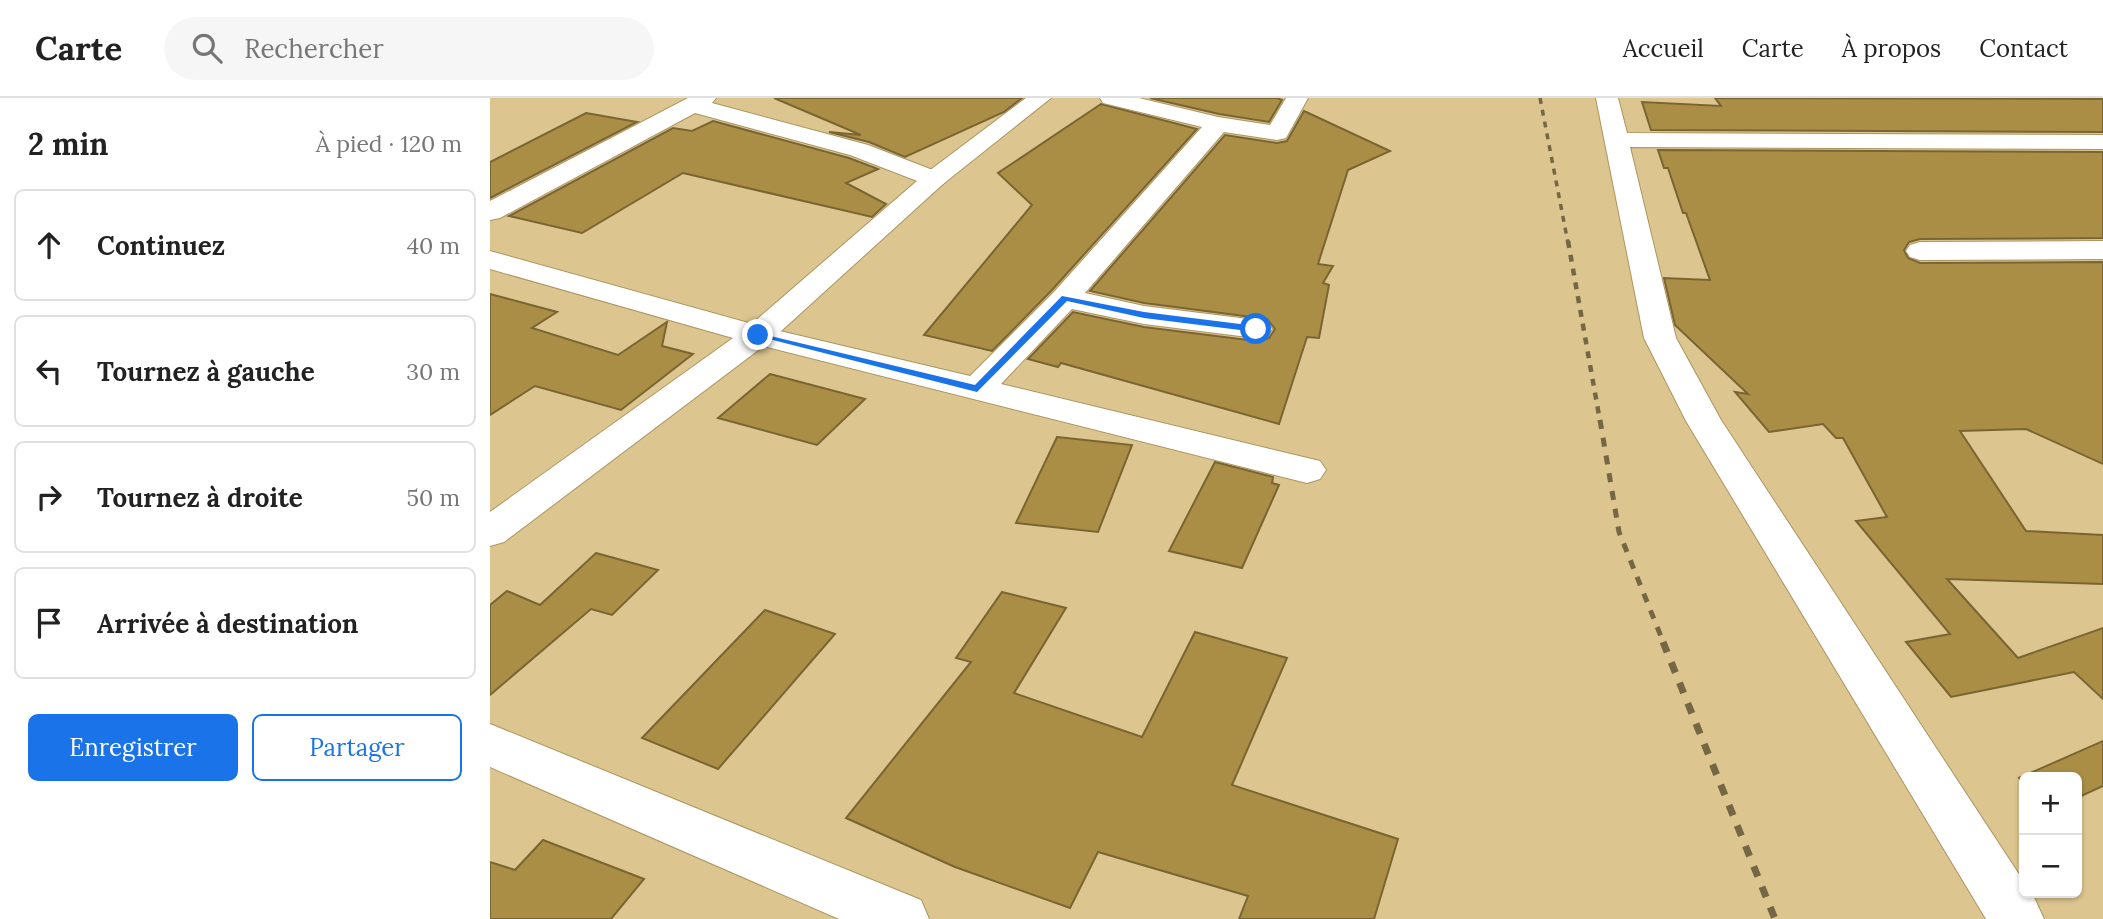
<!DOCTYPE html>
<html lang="fr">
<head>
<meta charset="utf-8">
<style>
  body { margin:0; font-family:Lora,serif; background:#f6f6f6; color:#222 }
  .controls { position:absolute; right:21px; bottom:21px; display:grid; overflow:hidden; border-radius:10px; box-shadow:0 2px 5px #0004 }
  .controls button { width:63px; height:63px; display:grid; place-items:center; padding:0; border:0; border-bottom:2px solid #e0e0e0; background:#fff; color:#222; font:35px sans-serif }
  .stop { position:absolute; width:21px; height:21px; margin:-16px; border:5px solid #1a73e8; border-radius:50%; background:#fff }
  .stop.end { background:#1a73e8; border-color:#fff; box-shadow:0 2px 7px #0008 }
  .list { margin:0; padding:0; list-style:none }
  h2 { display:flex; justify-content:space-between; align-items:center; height:91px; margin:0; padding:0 28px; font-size:30px }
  h2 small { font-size:23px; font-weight:400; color:#767676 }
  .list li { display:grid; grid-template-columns:46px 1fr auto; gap:21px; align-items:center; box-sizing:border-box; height:112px; margin:0 14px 14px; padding:0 14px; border:2px solid #e0e0e0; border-radius:10px }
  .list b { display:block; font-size:26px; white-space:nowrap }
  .list em { font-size:23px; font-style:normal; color:#767676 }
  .actions { display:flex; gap:14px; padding:21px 28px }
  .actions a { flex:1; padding:16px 0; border:2px solid #1a73e8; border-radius:10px; text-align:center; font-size:24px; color:#1a73e8 }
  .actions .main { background:#1a73e8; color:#fff }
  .icon { flex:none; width:38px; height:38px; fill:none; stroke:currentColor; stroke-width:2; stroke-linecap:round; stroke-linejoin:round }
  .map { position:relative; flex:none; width:1613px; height:821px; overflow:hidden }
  header { display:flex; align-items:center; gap:42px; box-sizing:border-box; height:98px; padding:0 35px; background:#fff; border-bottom:2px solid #e0e0e0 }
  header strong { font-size:33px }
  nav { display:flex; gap:38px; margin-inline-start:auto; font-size:24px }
  .search { width:490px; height:63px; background:#f6f6f6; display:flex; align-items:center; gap:18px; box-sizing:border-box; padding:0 24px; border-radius:38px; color:#767676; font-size:26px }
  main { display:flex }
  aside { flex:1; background:#fff }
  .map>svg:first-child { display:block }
  .building { fill:#aa8e46; stroke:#7a6532; stroke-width:2 }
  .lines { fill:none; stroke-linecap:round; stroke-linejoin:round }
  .minor-casing { stroke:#ab9561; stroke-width:2 }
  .tertiary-casing { stroke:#ab9561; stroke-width:2 }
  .minor { fill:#fff; fill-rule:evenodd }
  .tertiary { fill:#fff; fill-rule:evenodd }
  .rail-far3 { stroke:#756744; stroke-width:3.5; stroke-dasharray:6 6; stroke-linecap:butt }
  .rail-far2 { stroke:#756744; stroke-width:4.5; stroke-dasharray:7 7; stroke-linecap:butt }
  .rail-far1 { stroke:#756744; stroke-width:5; stroke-dasharray:9 9; stroke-linecap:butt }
  .rail { stroke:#756744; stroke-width:7; stroke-dasharray:11 11; stroke-linecap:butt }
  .route { fill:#1a73e8 }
</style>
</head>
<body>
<header>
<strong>Carte</strong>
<div class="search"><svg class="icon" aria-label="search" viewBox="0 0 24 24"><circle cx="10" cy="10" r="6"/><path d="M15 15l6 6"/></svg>Rechercher</div>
<nav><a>Accueil</a><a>Carte</a><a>À propos</a><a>Contact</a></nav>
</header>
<main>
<aside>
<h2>2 min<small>À pied · 120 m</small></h2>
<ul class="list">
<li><svg class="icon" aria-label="ahead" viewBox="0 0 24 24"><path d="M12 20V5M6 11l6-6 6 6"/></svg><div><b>Continuez</b></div><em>40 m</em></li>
<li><svg class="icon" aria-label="left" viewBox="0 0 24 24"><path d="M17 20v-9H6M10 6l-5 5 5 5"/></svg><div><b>Tournez à gauche</b></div><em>30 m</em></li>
<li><svg class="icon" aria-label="right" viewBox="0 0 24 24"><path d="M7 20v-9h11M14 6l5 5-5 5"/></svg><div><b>Tournez à droite</b></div><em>50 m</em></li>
<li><svg class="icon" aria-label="arrive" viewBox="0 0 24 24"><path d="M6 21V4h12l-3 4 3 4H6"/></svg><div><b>Arrivée à destination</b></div></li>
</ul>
<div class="actions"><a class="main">Enregistrer</a><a>Partager</a></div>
</aside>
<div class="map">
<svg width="1613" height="821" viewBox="0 0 1613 821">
  <rect width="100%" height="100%" fill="#dcc58f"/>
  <g class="building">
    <path d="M284 0H532L514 14 415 59 379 44 339 34 371 37Z"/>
    <path d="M660 0H787L792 2 779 24 729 16Z"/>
    <path d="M1225 0 1613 1V34L1161 32 1152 4 1231 8Z"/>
    <path d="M611 6 707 31 562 192 502 253 434 237 542 107 508 75Z"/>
    <path d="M814 13 900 53 858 72 828 166 843 168 833 185 839 187 829 240 817 239 789 326 571 265 568 269 538 261 583 214 654 229 766 243 779 240 785 231 777 221 654 205 600 193 735 37 787 45 797 43Z"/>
    <path d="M96 15 147 24 0 100V64Z"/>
    <path d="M223 23 359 60 388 71 356 85 396 106 382 119 193 75 92 135 19 118 183 30 202 33Z"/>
    <path d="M1168 52 1613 54V140L1430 141 1419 144 1414 152 1418 160 1430 165 1613 164V366L1536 331 1470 333 1536 433 1613 437V486L1457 481 1528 560 1613 530V601L1584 574 1461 599 1416 544 1460 536 1366 423 1397 419 1353 340H1346L1333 326 1279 334 1245 294 1258 296 1185 227 1174 180 1220 182 1196 115H1193L1178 70H1174Z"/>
    <path d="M0 196 67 214 42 230 128 257 177 224 172 248 203 256 131 312 45 288 0 317Z"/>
    <path d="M280 276 375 301 327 347 228 320Z"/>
    <path d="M567 339 642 347 608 434 526 425Z"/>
    <path d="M725 364 783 379 782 385 789 387 752 470 679 453Z"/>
    <path d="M106 455 168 472 122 517 101 511 0 597V507L17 493 50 507Z"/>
    <path d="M512 494 576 510 524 595 652 639 705 534 797 560 742 687 908 741 884 821H749L758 798 608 754 580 810 465 769 356 720 481 564 466 560Z"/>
    <path d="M275 512 345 536 228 671 152 640Z"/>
    <path d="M1613 643V688L1587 700V679H1534V686L1529 680Z"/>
    <path d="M53 742 154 781 121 821H0V764L25 772Z"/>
  </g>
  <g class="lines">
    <g class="minor-casing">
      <g id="minor">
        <path d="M198 0H226L222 5 378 47 453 76 457 81 453 86 444 89 435 86 360 57 205 15 10 120 0 122V103Z"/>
        <path d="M610 0H649L728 19 780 27 796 0H818L796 40 787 42 734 34 595 195 654 208 766 222 777 224 782 231 777 238 766 240 654 226 582 211 511 286 830 363 836 372 830 381 817 385 257 244 0 171V153L277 230 480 278 564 194 712 29 613 5Z"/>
        <path d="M1106 0H1128L1137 35 1613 37V51L1140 49 1186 240 1231 322 1534 784V795H1542L1554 821H1496L1196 323 1154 240Z"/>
        <path d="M1613 143V161L1430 162 1420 159 1416 153 1420 147 1430 144Z"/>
        <path d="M0 626 431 802 439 821H349L0 669Z"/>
      </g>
    </g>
    <g class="tertiary-casing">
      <path id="tertiary" d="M536 0H561L453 86 279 244 14 444 0 448V414L257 230 435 76Z"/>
    </g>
    <use href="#minor" class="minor"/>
    <use href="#tertiary" class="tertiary"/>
    <path class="rail-far3" d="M1050 0 1078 145"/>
    <path class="rail-far2" d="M1078 143 1110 323"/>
    <path class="rail-far1" d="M1110 322 1129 434 1174 546"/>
    <path class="rail" d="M1173 544 1285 821"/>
  </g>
  <path class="route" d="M572 198 654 214 766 228 771 231 766 234 654 220 577 203 487 294 263 237 268 235 485 287Z"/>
</svg>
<div class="controls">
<button>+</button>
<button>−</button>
</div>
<div class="stop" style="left:766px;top:231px"></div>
<div class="stop end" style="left:268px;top:237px"></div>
</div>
</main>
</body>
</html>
